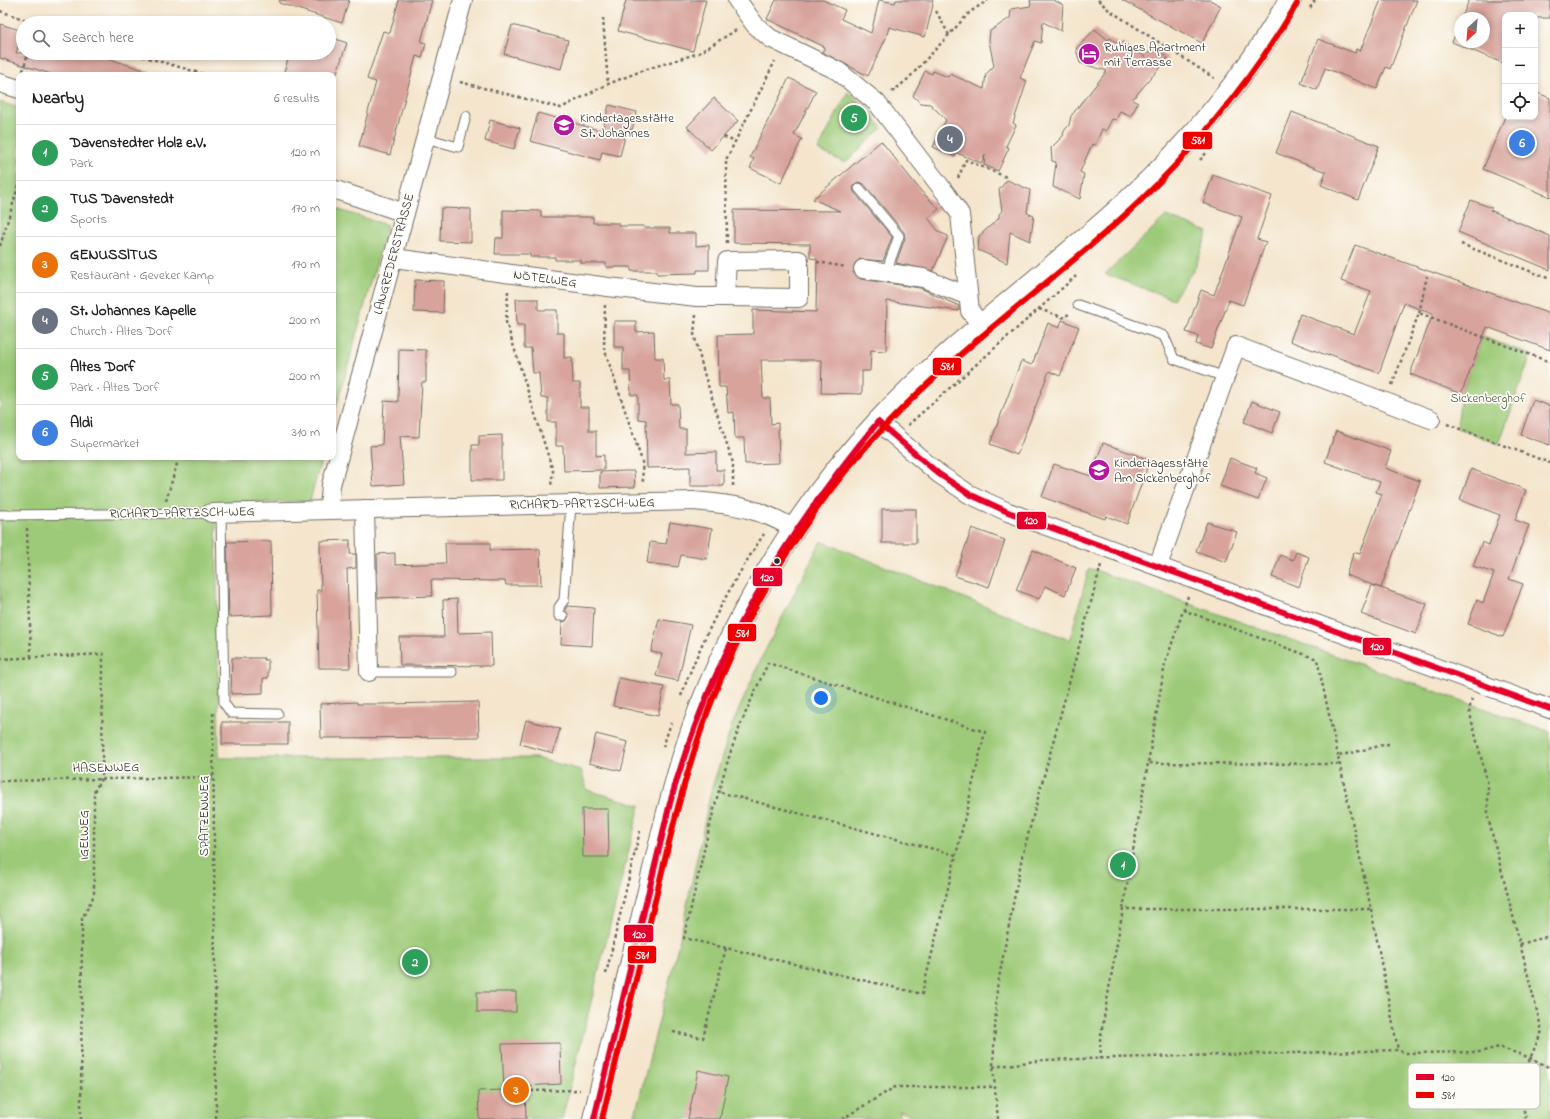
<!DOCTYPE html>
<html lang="en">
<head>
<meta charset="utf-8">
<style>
  body { margin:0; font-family:"Indie Flower",sans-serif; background:#f6f6f6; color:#222 }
  .controls { position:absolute; right:12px; top:12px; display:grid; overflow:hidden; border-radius:8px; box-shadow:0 2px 6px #0003 }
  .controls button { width:36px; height:36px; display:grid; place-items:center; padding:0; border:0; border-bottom:1px solid #e0e0e0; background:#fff; color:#222; font:20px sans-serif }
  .compass { position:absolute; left:1454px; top:12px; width:36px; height:36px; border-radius:50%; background:#fff; box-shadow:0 2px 6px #0003; rotate:206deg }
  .you { position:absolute; left:821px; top:698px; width:14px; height:14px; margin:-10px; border:3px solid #fff; border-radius:50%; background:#1a73e8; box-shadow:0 0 0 6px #1a73e833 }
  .badge { display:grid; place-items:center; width:26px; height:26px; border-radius:50%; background:#b5179e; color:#fff; font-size:13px; font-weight:700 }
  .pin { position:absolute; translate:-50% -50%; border:2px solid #fff; box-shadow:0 1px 4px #0006 }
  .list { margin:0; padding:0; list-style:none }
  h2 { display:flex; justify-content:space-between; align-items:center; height:52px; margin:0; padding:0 16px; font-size:17px }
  h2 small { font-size:13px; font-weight:400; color:#767676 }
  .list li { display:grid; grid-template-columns:26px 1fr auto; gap:12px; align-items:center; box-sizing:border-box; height:56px; padding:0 16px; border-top:1px solid #e0e0e0 }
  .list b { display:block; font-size:15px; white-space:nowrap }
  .list p { margin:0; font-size:13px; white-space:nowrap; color:#767676 }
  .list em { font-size:13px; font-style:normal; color:#767676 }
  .icon { flex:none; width:22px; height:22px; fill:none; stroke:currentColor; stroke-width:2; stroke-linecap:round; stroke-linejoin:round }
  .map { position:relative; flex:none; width:1550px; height:1119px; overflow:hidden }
  .search { position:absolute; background:#fff; box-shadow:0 2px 6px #0003; left:16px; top:16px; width:320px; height:44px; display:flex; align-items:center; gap:10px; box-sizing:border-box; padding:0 14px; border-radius:22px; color:#767676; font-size:15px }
  .panel { position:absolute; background:#fff; box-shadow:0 2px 6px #0003; left:16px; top:72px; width:320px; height:388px; border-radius:8px }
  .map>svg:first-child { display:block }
  .green { fill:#9dca78; stroke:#647a52 }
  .building { fill:#d7a39b }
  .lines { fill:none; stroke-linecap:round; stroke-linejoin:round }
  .service-casing { stroke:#716c63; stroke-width:11 }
  .minor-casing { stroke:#716c63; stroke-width:20 }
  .tertiary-casing { stroke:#716c63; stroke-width:24 }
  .path { stroke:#716c63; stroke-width:2.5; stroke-dasharray:3 3; stroke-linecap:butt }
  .service { stroke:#fff; stroke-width:9 }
  .minor { stroke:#fff; stroke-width:18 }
  .tertiary { stroke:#fff; stroke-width:22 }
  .bus-1-casing { stroke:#fdfcf7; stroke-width:9 }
  .bus-2-casing { stroke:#fdfcf7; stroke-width:9 }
  .bus-1 { stroke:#e4002b; stroke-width:6 }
  .bus-2 { stroke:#e00; stroke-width:6 }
  .bus-dot { fill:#2b2b2b; stroke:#fdfcf7; stroke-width:1.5 }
  .labels { text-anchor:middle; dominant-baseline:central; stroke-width:3.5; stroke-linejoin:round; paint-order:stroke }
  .poi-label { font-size:13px; fill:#2b2b2b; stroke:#fdfcf7; text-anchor:start }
  .street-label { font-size:13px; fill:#2b2b2b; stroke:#fdfcf7 }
  .park-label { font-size:13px; fill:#4d5b42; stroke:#fdfcf7 }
  .key { fill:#fdfcf7; stroke:#bebdba; stroke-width:1 }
  .key-label { font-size:11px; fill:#2b2b2b }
  .line-badge { stroke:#fdfcf7; stroke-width:1.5 }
  .badge-label { font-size:11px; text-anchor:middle; font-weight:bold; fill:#fff }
</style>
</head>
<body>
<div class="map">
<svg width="1550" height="1119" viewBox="0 0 1550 1119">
  <rect width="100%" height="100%" fill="#fdfcf7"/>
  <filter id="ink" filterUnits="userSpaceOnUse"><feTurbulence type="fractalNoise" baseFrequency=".025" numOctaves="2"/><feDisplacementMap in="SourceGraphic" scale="8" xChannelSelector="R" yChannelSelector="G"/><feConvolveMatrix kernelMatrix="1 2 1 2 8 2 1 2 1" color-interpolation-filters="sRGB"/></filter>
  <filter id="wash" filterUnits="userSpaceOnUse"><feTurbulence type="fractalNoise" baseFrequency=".012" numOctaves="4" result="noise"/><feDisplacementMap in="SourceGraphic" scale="16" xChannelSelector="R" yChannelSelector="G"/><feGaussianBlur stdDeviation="0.9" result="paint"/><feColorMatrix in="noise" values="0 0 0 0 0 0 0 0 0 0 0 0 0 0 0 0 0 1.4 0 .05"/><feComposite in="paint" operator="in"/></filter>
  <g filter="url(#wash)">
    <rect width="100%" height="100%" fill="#f4e5cc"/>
    <g class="green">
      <path d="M848 92 866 108 882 128 845 163 818 150Z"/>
      <path d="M0 102 19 108V457H322L310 501 216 504 219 758H536L581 770 587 790 640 805 562 1119H0Z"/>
      <path d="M333 208 387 225 333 419Z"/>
      <path d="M1166 216 1208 232 1195 268 1173 299 1105 274Z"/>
      <path d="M1483 337 1531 355 1499 444 1457 428 1461 394Z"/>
      <path d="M821 541 1070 640 1089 568 1550 732V1119H920L900 1111 899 1119H634L680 938 711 791 732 725 761 659Z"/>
    </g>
    <g id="blocks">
      <g class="building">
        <path d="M280 0H349L342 23 279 3Z"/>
        <path d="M399 0H432L421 42 426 43 422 58 416 56 390 155 359 146 376 82 367 79 383 31 390 33Z"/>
        <path d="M626 0H706L693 51 618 31Z"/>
        <path d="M776 0H823L845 10 841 19 871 33 879 0 895 3 896 0H933L932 4 933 5 925 37 889 27 886 38 868 76 822 52 825 47 767 19Z"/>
        <path d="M1030 0H1053L1063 5 1061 31 1043 22 1041 43 1035 41 1020 78 1027 81 1013 123 1016 125 1006 146 1009 148 998 171 984 165 985 154 981 163 957 153 955 157 933 147 946 120 930 104 921 103 913 96 925 71 932 74 933 71 948 77 950 74 984 89 986 74 994 66 989 41 990 31 1010 18 1011 9 1031 6Z"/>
        <path d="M1122 0H1210L1221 6 1202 43Z"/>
        <path d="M1381 0H1417L1390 69 1386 67 1377 89 1325 68 1317 90 1301 83 1318 39 1355 53 1356 49 1360 51Z"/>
        <path d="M1469 0H1550V18H1535V15H1505V64L1452 42 1460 23V42H1484V18H1462Z"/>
        <path d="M0 24 23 31 16 53H92L150 72V75H54L0 58Z"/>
        <path d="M512 25 568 40 561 69 504 54Z"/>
        <path d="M1095 29 1108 40 1110 38 1120 45 1122 42 1135 53 1138 51 1145 57 1154 46 1168 58 1132 100 1138 103 1131 116 1120 111 1116 120 1112 119 1106 131 1102 129 1095 145 1092 144 1080 172 1084 174 1080 199 1053 187 1056 162 1052 161 1051 148 1063 136 1064 131 1069 125 1071 116 1107 71 1080 63 1076 49Z"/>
        <path d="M333 38 347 43 336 75H283L290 53H329Z"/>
        <path d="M789 78 816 91 794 135 802 139 781 183 750 168 754 159 750 157Z"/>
        <path d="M1535 92 1550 98V197L1483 169 1505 117H1535Z"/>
        <path d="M714 98 738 121 711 150 687 127Z"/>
        <path d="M609 105 637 112 632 130 627 129 620 156 602 152 600 160 530 141 538 113 602 131Z"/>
        <path d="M1292 112 1379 146 1358 200 1321 185 1326 172 1276 153Z"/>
        <path d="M490 120 520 128 514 149 485 141Z"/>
        <path d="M881 141 921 191 939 209 928 218 939 232 948 236 933 271 896 263 905 238 904 232 864 184 858 182 853 186 854 192 892 237 883 261 860 259 855 263 853 273 861 279 920 288 959 306V311L887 301 886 351 871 350 870 371H862V394L821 393 822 360H761L763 398H770L771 424 778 423 779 463 745 464 744 438H735L734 412 728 413 726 387H719L718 335 753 334V310L816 312 817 259 810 258V244L734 243V210L840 211 813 199Z"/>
        <path d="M1213 175 1272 196 1257 239 1266 242 1243 305 1229 300 1211 349 1196 344 1198 336 1186 332 1201 290 1214 295 1242 217 1203 203Z"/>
        <path d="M1007 180 1030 190 1027 213 1034 216 1030 241 1010 232 1007 263 978 250 979 236 999 218V214L1002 211 999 190Z"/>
        <path d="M1471 200 1492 208 1490 210 1550 236V270L1458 232Z"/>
        <path d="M441 208 471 209V242L440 241Z"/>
        <path d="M503 210 541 211V217H593V223H619V226H644V228H670V233H696V246L709 245V270H697V273L657 274V271H631V267H606V263H581V260H555V257H530V254H495L496 238H503Z"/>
        <path d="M1355 245 1550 314V350L1487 327 1461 394 1410 374 1433 314 1404 303 1379 373 1329 354V356L1290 341 1300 314 1354 334 1371 291 1341 281Z"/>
        <path d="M415 280 444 281 443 313 414 312Z"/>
        <path d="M516 299H538V310H557V333H564V358L572 357 573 383H580V407H589V431H596V456L604 455V470L564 471 563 446H556V422H548V398H541L539 373H533L531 348H524V325H517Z"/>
        <path d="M1062 320 1079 327 1060 376 1049 371 1017 455 990 444 1021 361 1032 365 1048 323 1059 328Z"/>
        <path d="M614 321H636V332L654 331 655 358H663L664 380H670L671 404H678L679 429H686V453L716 452V470H724V486H690V467L647 468 646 420 638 419V395H631L630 371H623V347H614Z"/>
        <path d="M399 349 426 350V382H422L419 437 400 436 404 484 373 486 370 446 382 445 384 401 398 402Z"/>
        <path d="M1533 400 1550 406V445L1521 435Z"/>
        <path d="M1252 401 1280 412 1272 433 1244 422Z"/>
        <path d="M1336 431 1391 451 1385 468 1420 481 1381 588 1346 575 1354 552 1360 554 1382 494 1376 492 1380 482 1325 462Z"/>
        <path d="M502 435V480H472V445H479V436Z"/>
        <path d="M1103 443 1150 460 1127 524 1106 516 1105 519 1042 497 1054 464 1091 476Z"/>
        <path d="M1230 458 1257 468 1255 473 1267 478 1258 500 1220 486Z"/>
        <path d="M1471 469 1526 490 1515 520 1529 525 1509 579 1523 584 1503 637 1468 624 1477 600 1483 603 1494 573 1473 566 1482 542 1489 545 1500 515 1460 500Z"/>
        <path d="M626 471H634L635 487 600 488V472Z"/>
        <rect x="882" y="509" width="34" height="34"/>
        <path d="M670 522 712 529 707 559 681 555 678 567 647 563 650 542 666 544Z"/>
        <path d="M1207 522 1237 532 1226 562 1196 551Z"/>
        <path d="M972 528 1005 540 989 587 955 576Z"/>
        <path d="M350 540V554H356V568L347 569 350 668H319L317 590H321L320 541Z"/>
        <path d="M271 541 272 615 229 617 227 542Z"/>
        <path d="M445 543H490V550L540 549 541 585H506L505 581 431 580 432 596 378 598 377 554 395 553V565L446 563Z"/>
        <path d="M1033 550 1076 568 1065 595 1045 586 1039 599 1016 590Z"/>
        <path d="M1296 552 1309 557 1299 587 1272 577 1280 555 1293 560Z"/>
        <path d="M1372 585 1427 604 1416 634 1361 614Z"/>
        <path d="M457 599 458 633 491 632 492 666 400 665 399 637H444L443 600Z"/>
        <path d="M567 606 594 608 592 646 561 644 562 622 566 621 569 616 565 610Z"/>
        <path d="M659 619 691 625 678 681 656 676 662 654 651 652Z"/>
        <path d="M232 658H264V660H268V678H263V693L231 694Z"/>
        <path d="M619 678 664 687 658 716 613 706Z"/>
        <path d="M357 702V704H388L478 702 479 737 321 738 320 704Z"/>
        <path d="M526 720 560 729 553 753 520 744Z"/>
        <rect x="222" y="722" width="66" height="22"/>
        <path d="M596 734 628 742 621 771 589 763Z"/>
        <path d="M582 809H608L609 857H583Z"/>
        <rect x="477" y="992" width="39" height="20"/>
        <path d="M560 1043 561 1084 525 1086 526 1119H479L478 1091 504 1090 502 1044Z"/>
        <path d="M698 1070 728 1077 720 1119H688Z"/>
      </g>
    </g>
  </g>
  <g filter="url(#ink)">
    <use href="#blocks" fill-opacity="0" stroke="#716c63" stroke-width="1"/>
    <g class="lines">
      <g class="service-casing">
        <g id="service">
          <path d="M426 138 458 147 466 116"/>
          <path d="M859 188 899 236 886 272"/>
          <path d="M1078 305 1164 336 1174 359 1225 377"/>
          <path d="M221 512 224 703 231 713 278 714"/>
          <path d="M0 515 211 513"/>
          <path d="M563 616H559V607L564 600 571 504"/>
          <path d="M369 672H452"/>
        </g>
      </g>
      <g class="minor-casing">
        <g id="minor">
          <path d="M737 0 755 25 770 38 838 71 877 103 947 195 960 214 970 311 982 326"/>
          <path d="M0 83 19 89"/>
          <path d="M333 189 405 213"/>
          <path d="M394 258 608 287 697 297H725L727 261 799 260V298L725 297"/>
          <path d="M863 269 923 278 968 296"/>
          <path d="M878 422 939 474 969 494 1008 512 1550 709"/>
          <path d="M329 509 331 485 463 0"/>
          <path d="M365 509 369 672"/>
          <path d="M211 513 693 501C732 504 760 508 794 529"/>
          <path d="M1158 566 1236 346 1431 419"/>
        </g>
      </g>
      <g class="tertiary-casing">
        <path id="tertiary" d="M594 1119C611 1048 628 978 645 907 658 854 669 801 686 749 722 636 797 508 878 422 954 340 1047 276 1128 201 1191 143 1248 74 1290 0"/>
      </g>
      <g class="path">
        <path d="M1098 0 1109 10 1214 78"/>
        <path d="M1310 8 1315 0"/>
        <path d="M0 11 35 23"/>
        <path d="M936 11 949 35"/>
        <path d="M603 18 608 84"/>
        <path d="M131 53 207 75"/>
        <path d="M23 71 28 53"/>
        <path d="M460 82 561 108 608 84 644 70 699 53 736 30"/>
        <path d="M892 92 908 79 970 12 988 0"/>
        <path d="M724 137 735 142"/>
        <path d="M1200 160 1208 151"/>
        <path d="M958 178 966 160 1006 177"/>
        <path d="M727 243 726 160 775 61"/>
        <path d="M1461 244 1550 279"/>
        <path d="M0 246 19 184"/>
        <path d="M817 262 846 267"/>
        <path d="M508 291 506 322 553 471 551 486"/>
        <path d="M605 305 604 348 642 461 643 484"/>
        <path d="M1039 309 1065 318 1069 313"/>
        <path d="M1419 313 1427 276"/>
        <path d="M696 315 694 334 704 373 733 463V488"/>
        <path d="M1392 385 1419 313 1550 362"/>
        <path d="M1447 424 1550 463"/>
        <path d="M908 425 1076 276"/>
        <path d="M166 501 179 457"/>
        <path d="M27 528 31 657"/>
        <path d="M1188 596 1165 664 1148 763 1340 764"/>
        <path d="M1183 610 1317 659 1338 756"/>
        <path d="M0 659 103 654 102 777 94 792V895L82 919 81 1119"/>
        <path d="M681 696C702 638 730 585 764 534"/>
        <path d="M1472 699 1469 710 1488 785V817L1542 1031 1518 1086 1526 1119"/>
        <path d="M213 713 216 1119"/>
        <path d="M663 747 671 723"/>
        <path d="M0 781 213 777"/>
        <path d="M1123 909 1148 763"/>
        <path d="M1371 909 1398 1050"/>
        <path d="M1520 944 1550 936"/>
        <path d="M726 948 684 938C699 875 711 810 732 748 742 719 755 691 768 663L985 732 956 855"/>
        <path d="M606 974 640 831"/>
        <path d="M673 1032 703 1038 726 948 922 994 956 855 719 792"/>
        <path d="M1101 1059 1100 1040 1123 909H1371L1338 756 1392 743"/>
        <path d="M993 1067 1043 1060 1398 1050 1405 1053 1480 1052 1499 1047 1531 1058 1550 1068"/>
        <path d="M525 1091 580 1090"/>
        <path d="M842 1119 895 1087H995"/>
        <path d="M998 1119 993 1067 997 988 1022 857 1101 565"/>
      </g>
      <use href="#service" class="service"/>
      <use href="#minor" class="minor"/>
      <use href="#tertiary" class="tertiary"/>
      <g class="bus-1-casing">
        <g id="bus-1">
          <path d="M878 422 939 474 969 494 1008 512 1550 709"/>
          <path d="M594 1119 670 803C711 656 781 539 878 422"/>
        </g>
      </g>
      <g class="bus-2-casing">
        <path id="bus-2" d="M602 1119C620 1046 637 974 655 901 670 837 685 773 708 711 747 607 810 505 886 425 963 344 1055 281 1136 205 1199 145 1252 79 1297 4"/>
      </g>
      <use href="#bus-1" class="bus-1"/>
      <use href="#bus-2" class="bus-2"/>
    </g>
  </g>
  <defs>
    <g id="hotel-disc" transform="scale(1.15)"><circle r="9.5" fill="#b5179e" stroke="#fdfcf7"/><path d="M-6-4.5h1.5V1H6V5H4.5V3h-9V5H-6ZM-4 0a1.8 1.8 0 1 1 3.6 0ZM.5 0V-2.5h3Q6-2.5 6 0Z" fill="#fff"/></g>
    <g id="school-disc" transform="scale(1.15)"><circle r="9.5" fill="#b5179e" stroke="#fdfcf7"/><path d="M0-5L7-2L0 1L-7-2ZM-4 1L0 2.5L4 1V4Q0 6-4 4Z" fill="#fff"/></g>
  </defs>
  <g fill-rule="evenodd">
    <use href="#hotel-disc" x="1089" y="54"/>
    <use href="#school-disc" x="564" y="125"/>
    <use href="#school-disc" x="1099" y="470"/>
  </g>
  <circle class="bus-dot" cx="777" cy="561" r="3.5"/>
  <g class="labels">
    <g class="poi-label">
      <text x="1104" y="47">Ruhiges Apartment<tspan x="1104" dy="15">mit Terrasse</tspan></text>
      <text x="580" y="118">Kindertagesstätte<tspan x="580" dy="15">St. Johannes</tspan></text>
      <text x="1114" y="463">Kindertagesstätte<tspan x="1114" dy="15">Am Sickenberghof</tspan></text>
    </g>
    <g class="street-label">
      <text transform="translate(394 254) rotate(-75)">LANGREDERSTRASSE</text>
      <text transform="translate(545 279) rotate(8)">NÖTELWEG</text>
      <text transform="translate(582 504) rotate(-1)">RICHARD-PARTZSCH-WEG</text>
      <text transform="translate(182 513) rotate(-1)">RICHARD-PARTZSCH-WEG</text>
      <text transform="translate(106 768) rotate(-1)">HASENWEG</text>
      <text transform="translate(204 816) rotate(-90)">SPATZENWEG</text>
      <text transform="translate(84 835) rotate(-90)">IGELWEG</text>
    </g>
    <g class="park-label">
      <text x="1488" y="398">Sickenberghof</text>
    </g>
  </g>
  <rect x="1408" y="1063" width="132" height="46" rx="6" class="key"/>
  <rect x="1416" y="1074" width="18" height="6" fill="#e4002b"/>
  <rect x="1416" y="1092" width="18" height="6" fill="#e00"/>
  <g class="key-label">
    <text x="1441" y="1081">120</text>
    <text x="1441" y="1099">581</text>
  </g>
  <g class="line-badge">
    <rect x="1182" y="131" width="31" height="19" rx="4" fill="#e00"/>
    <rect x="932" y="357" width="30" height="19" rx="4" fill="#e00"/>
    <rect x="1016" y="511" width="31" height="19" rx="4" fill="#e4002b"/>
    <rect x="752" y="567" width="31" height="20" rx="4" fill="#e4002b"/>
    <rect x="727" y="623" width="30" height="19" rx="4" fill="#e00"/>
    <rect x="1362" y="637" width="30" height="19" rx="4" fill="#e4002b"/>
    <rect x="623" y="924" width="31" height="19" rx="4" fill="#e4002b"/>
    <rect x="627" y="945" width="30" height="19" rx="4" fill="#e00"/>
  </g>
  <g class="badge-label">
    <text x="1198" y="144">581</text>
    <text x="947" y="370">581</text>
    <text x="1031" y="524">120</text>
    <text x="767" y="581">120</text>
    <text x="742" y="637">581</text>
    <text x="1377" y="650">120</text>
    <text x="639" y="938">120</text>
    <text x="642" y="959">581</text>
  </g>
</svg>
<div class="controls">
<button>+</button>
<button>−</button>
<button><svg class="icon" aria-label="locate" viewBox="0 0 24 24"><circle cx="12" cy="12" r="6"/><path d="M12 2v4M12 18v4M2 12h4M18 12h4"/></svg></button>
</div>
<svg class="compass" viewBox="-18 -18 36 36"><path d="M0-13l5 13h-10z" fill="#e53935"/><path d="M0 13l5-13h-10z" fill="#767676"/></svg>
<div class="you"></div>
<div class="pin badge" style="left:1123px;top:865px;background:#2e9e5b">1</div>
<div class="pin badge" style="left:415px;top:962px;background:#2e9e5b">2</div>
<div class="pin badge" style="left:516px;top:1090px;background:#e8710a">3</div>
<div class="pin badge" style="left:950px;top:139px;background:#6b7280">4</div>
<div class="pin badge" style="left:854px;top:118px;background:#2e9e5b">5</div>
<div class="pin badge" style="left:1522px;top:143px;background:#3f7fe0">6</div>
<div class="search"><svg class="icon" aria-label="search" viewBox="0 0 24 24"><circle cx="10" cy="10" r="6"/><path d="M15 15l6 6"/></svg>Search here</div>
<section class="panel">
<h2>Nearby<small>6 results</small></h2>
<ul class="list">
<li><span class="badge" style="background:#2e9e5b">1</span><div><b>Davenstedter Holz e.V.</b><p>Park</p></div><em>120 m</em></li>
<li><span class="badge" style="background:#2e9e5b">2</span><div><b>TUS Davenstedt</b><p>Sports</p></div><em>170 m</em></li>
<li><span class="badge" style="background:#e8710a">3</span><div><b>GENUSS|TUS</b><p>Restaurant · Geveker Kamp</p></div><em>170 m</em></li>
<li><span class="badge" style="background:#6b7280">4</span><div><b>St. Johannes Kapelle</b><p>Church · Altes Dorf</p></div><em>200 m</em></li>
<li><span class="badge" style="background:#2e9e5b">5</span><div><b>Altes Dorf</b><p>Park · Altes Dorf</p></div><em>200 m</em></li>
<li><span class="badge" style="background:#3f7fe0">6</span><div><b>Aldi</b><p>Supermarket</p></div><em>310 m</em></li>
</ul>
</section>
</div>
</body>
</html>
